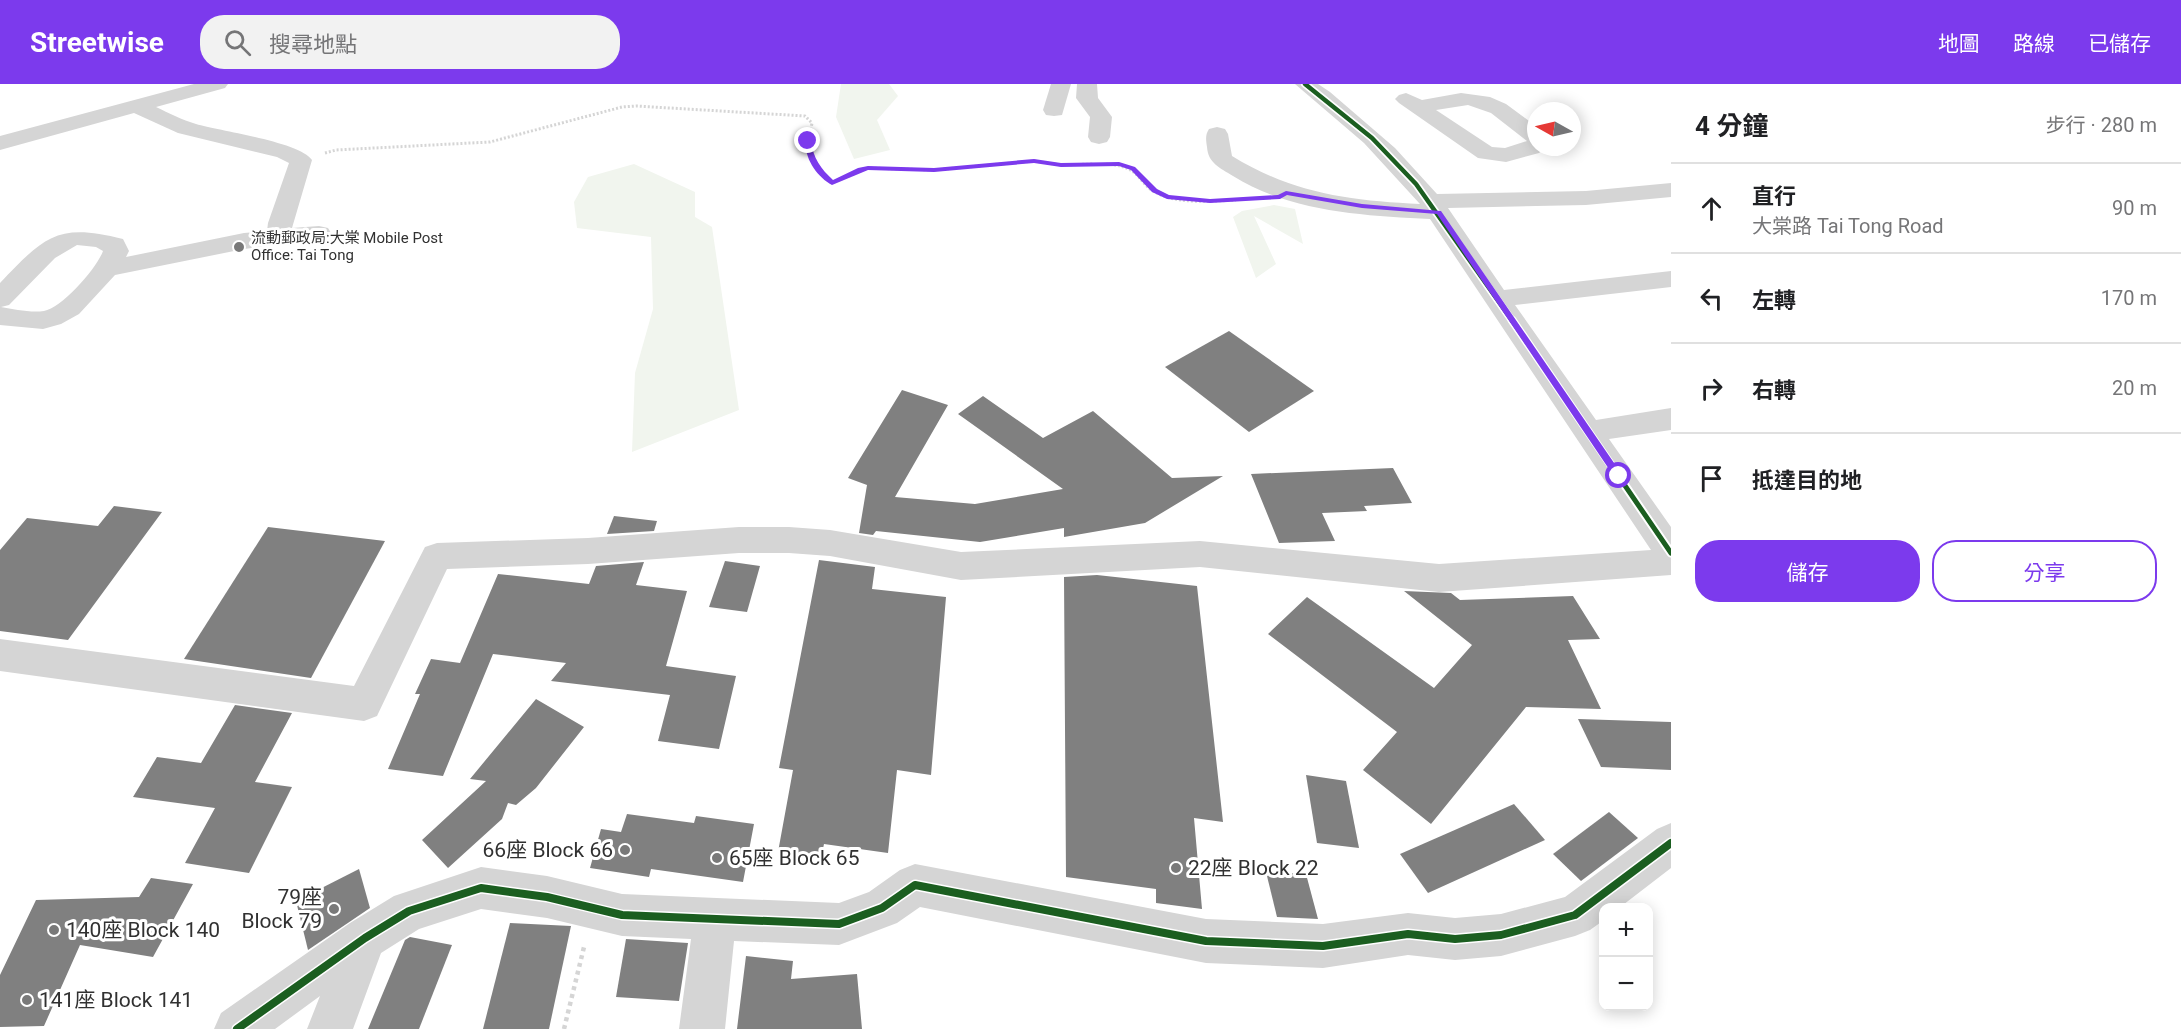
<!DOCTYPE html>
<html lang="zh-TW">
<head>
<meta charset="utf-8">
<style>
  body { margin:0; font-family:Roboto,"Noto Sans TC",sans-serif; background:#f2f2f2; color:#202124 }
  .controls { position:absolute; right:18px; bottom:18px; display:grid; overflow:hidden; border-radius:12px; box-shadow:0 3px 15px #0003 }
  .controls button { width:54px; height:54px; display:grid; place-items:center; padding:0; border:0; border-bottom:2px solid #e0e0e0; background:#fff; color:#202124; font:30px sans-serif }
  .compass { position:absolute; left:1527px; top:18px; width:54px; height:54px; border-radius:50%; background:#fff; box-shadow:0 3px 15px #0003; rotate:278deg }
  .stop { position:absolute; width:18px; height:18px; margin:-14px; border:4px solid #7c3aed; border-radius:50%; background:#fff }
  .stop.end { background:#7c3aed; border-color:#fff; box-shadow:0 2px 6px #0008 }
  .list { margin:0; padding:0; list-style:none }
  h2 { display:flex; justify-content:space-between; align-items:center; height:78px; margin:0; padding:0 24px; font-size:26px }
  h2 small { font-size:20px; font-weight:400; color:#757577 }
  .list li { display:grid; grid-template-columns:39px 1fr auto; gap:18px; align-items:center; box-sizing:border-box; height:90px; padding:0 24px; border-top:2px solid #e0e0e0 }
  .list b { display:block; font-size:22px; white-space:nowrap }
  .list p { margin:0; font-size:20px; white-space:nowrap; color:#757577 }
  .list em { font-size:20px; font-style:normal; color:#757577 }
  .actions { display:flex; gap:12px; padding:18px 24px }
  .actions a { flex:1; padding:14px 0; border:2px solid #7c3aed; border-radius:24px; text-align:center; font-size:21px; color:#7c3aed }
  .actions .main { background:#7c3aed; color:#fff }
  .icon { flex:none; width:33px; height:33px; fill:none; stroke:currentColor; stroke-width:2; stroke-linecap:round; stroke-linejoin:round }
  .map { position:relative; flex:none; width:1671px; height:945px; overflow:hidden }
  header { display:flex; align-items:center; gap:36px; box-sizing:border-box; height:84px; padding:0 30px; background:#7c3aed; color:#fff }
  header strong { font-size:28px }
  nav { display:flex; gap:33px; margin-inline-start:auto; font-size:21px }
  .search { width:420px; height:54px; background:#f2f2f2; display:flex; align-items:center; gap:15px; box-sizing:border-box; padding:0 21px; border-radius:24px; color:#757577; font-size:22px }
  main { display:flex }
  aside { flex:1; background:#fff }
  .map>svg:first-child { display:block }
  .green { fill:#f1f5ee }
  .building { fill:#808080 }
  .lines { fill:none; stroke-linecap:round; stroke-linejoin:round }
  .path-far1 { stroke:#d5d5d5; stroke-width:3; stroke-dasharray:2 2; stroke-linecap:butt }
  .path { stroke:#d5d5d5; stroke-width:4.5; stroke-dasharray:4 4; stroke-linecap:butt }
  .minor { fill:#d5d5d5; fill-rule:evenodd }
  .cycleway-far2-casing { stroke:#fff; stroke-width:8 }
  .cycleway-far1-casing { stroke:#fff; stroke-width:9 }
  .cycleway-casing { stroke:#fff; stroke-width:11 }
  .cycleway-far2 { stroke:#1b5e20; stroke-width:4.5 }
  .cycleway-far1 { stroke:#1b5e20; stroke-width:5 }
  .cycleway { stroke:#1b5e20; stroke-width:8 }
  .route { fill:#7c3aed }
  .poi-dot { fill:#797979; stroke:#fff; stroke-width:2 }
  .labels { text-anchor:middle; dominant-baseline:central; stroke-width:6; stroke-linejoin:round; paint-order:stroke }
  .far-poi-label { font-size:15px; fill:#313131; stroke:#fff; text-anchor:start }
  .near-poi-label { font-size:21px; fill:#313131; stroke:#fff; text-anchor:start }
</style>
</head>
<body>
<header>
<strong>Streetwise</strong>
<div class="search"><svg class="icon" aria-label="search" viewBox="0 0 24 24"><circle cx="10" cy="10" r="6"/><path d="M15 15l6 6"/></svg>搜尋地點</div>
<nav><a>地圖</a><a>路線</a><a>已儲存</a></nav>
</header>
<main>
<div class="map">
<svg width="1671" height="945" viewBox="0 0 1671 945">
  <rect width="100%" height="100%" fill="#fff"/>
  <g class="green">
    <path d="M841 0H889L898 12 877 36 890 66 854 75 836 33Z"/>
    <path d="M634 80 695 108V133L712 143 739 326 632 368 635 289 653 225 651 153 577 144 574 118 588 93Z"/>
    <path d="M1274 121 1295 125 1303 160 1254 132 1276 180 1256 194 1233 133 1242 127Z"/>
  </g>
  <g class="building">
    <path d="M1229 247 1314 307 1249 348 1165 283Z"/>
    <path d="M902 306 948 321 895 413 975 420 1063 405 958 330 983 312 1043 354 1093 327 1172 394 1223 392 1145 439 1064 453V444L980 458 876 447 873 451 859 449 867 401 848 394Z"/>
    <path d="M1393 384 1412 419 1364 422 1367 427 1322 429 1335 457 1279 459 1251 390Z"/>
    <path d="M114 422 162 428 68 556 0 547V466L27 434 98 442Z"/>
    <path d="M614 432 657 437 654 447 607 450Z"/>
    <path d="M268 443 385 457 311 594 184 575Z"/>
    <path d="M819 476 875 483 872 505 946 513 931 691 897 686 888 769 824 760 821 774 778 768 793 686 779 684Z"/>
    <path d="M725 477 760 482 747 528 709 523Z"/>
    <path d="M644 478 636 501 687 507 666 582 736 592 719 665 658 657 670 611 551 597 566 579 493 570 443 692 388 685 420 610H415L431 575 460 579 498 490 589 500 596 482Z"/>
    <path d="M1097 491 1197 502 1223 738 1194 734 1202 825 1156 819V805L1066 793 1064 493Z"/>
    <path d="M1404 507 1451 509 1460 516 1573 512 1600 555 1568 556 1601 625 1526 623 1431 740 1363 686 1397 648 1268 550 1307 513 1434 604 1472 561Z"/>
    <path d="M536 615 584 643 536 704 516 721 508 719 502 735 448 784 422 756 486 697 470 695Z"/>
    <path d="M235 621 292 629 255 698 292 703 249 789 185 779 215 724 133 713 157 673 201 679Z"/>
    <path d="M1578 635 1671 638V686L1601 683Z"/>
    <path d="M1306 691 1346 697 1359 764 1317 759Z"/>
    <path d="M1514 720 1545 756 1428 809 1400 770Z"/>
    <path d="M1609 728 1638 754 1581 797 1553 770Z"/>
    <path d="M627 730 694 739 696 732 754 740 743 798 651 785 649 793 590 784 601 745 621 748Z"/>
    <path d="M359 785 370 824 308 866 296 817Z"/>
    <path d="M1266 788 1306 790 1318 835 1277 833Z"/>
    <path d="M151 794 193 800 153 873 80 861 44 942 0 943V891L36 816 139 813Z"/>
    <path d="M510 839 571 842 549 945H483Z"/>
    <path d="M410 853 452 861 419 945H368L405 856Z"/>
    <path d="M626 855 688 859 679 917 616 913Z"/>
    <path d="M746 872 793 877 791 895 857 890 862 945H737Z"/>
  </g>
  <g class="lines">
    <g class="path-far1">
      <path d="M325 69 336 66 490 58 622 23 636 22 805 32 812 39C807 65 813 80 832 99L868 84 934 86 1034 77 1061 81 1093 80"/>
      <path d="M1106 80C1146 83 1134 100 1161 111 1183 120 1213 117 1236 116"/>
    </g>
    <path class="path" d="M564 945 584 863"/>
    <g class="minor">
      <path d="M194 0H228L225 4 156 23C169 29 182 36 196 40 220 47 300 58 312 76L292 144 319 142 328 144 331 149 328 154 244 165 115 191 79 230 61 240 43 245 0 241V199C44 153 57 138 123 155L129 167 126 173 244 149 267 147 268 139 289 79 277 73 178 49 134 29 0 66V52ZM77 161 96 163 103 167C97 184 62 224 44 227 30 229 14 225 1 223L9 221 55 174Z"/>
      <path d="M1051 0H1071L1062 31 1054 32 1046 31 1043 26Z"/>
      <path d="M1077 0H1097L1098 14 1112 33 1110 53 1107 58 1099 60 1091 58 1088 53 1090 33 1076 14Z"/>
      <path d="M1295 0H1318L1330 8 1395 64 1437 110 1586 107 1671 99V113L1586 121 1448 124 1504 206 1671 187V203L1515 221 1596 336 1671 324V346L1609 355 1671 443V491L1439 508 1200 483 961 496 830 472 789 469H739L588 480 447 485 377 632 364 637 0 587V555L354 602 425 463 437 459 588 454 739 443H789L830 446 961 468 1200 457 1439 480 1651 466 1430 135C1365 132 1290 128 1233 92 1220 84 1208 79 1207 63 1206 56 1205 51 1209 45L1217 43 1225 45 1228 50 1232 72C1292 109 1350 117 1420 120L1364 59Z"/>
      <path d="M1406 9 1422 16 1461 9 1490 13 1506 20 1536 42V63H1546L1539 69 1506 78 1478 74 1399 19 1395 15 1399 11ZM1468 21 1491 29 1527 57 1505 64 1492 63 1436 26Z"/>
      <path d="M1671 739V784L1619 824H1604V836L1590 846 1575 852 1501 872 1455 876 1408 871 1323 884 1206 879 920 823 897 839 839 861 734 857 725 945H679L691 855 622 852 547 834 481 825 419 845 381 869 353 945H307L320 912 275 945H214L221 929 350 839 394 812 481 783 547 792 622 810 839 819 869 808 900 786 915 780 1206 835 1323 840 1408 829 1455 834 1501 830 1565 813 1657 745Z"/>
    </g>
    <g class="cycleway-far2-casing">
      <path id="cycleway-far2" d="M1305 0 1372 54 1416 100 1513 238"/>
    </g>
    <g class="cycleway-far1-casing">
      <path id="cycleway-far1" d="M1512 236 1671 469"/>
    </g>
    <g class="cycleway-casing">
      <path id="cycleway" d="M237 945 365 854 409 827 481 804 547 813 622 831 839 840 882 824 915 801 1206 857 1323 862 1408 850 1455 855 1501 851 1575 831 1671 759"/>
    </g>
    <use href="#cycleway-far2" class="cycleway-far2"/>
    <use href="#cycleway-far1" class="cycleway-far1"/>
    <use href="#cycleway" class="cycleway"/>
  </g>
  <path class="route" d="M806 55 811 57C813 74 821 85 833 96L858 84 868 82 934 84 1034 75 1061 79 1119 78 1135 83 1157 105 1169 111 1210 115 1278 111 1286 107 1362 120 1441 127 1623 392 1619 395 1615 394 1437 130 1362 124 1287 111 1280 115 1210 119 1167 115 1152 108 1131 86 1119 82 1061 83 1034 79 934 88 868 86 832 101C817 93 803 73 806 55Z"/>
  <g class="poi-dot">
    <circle cx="239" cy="163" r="6"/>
    <circle cx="625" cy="766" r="6"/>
    <circle cx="717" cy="774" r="6"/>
    <circle cx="1176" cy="784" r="6"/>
    <circle cx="334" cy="825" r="6"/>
    <circle cx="54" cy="846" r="6"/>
    <circle cx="27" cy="916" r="6"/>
  </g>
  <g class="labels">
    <g class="far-poi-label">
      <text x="251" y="154">流動郵政局:大棠 Mobile Post<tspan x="251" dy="17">Office: Tai Tong</tspan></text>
    </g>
    <g class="near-poi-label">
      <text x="613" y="766" text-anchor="end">66座 Block 66</text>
      <text x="729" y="774">65座 Block 65</text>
      <text x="1188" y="784">22座 Block 22</text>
      <text x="322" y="813" text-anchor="end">79座<tspan x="322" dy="24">Block 79</tspan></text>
      <text x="66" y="846">140座 Block 140</text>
      <text x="39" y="916">141座 Block 141</text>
    </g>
  </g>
</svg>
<div class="controls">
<button>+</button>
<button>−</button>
</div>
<svg class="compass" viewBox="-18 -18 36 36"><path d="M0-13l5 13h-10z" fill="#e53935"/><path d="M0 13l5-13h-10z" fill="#757577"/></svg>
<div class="stop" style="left:1619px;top:392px"></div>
<div class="stop end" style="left:808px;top:57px"></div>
</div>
<aside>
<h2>4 分鐘<small>步行 · 280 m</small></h2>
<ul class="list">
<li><svg class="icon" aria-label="ahead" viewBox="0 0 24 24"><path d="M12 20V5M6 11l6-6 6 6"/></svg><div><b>直行</b><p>大棠路 Tai Tong Road</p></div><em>90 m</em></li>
<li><svg class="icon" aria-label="left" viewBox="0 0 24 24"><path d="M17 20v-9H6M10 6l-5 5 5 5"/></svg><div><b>左轉</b></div><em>170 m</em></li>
<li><svg class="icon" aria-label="right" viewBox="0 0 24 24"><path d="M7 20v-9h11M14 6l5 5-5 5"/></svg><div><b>右轉</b></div><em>20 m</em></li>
<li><svg class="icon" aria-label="arrive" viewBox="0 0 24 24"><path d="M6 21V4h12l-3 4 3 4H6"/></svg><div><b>抵達目的地</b></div></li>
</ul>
<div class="actions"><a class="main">儲存</a><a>分享</a></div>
</aside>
</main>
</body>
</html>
